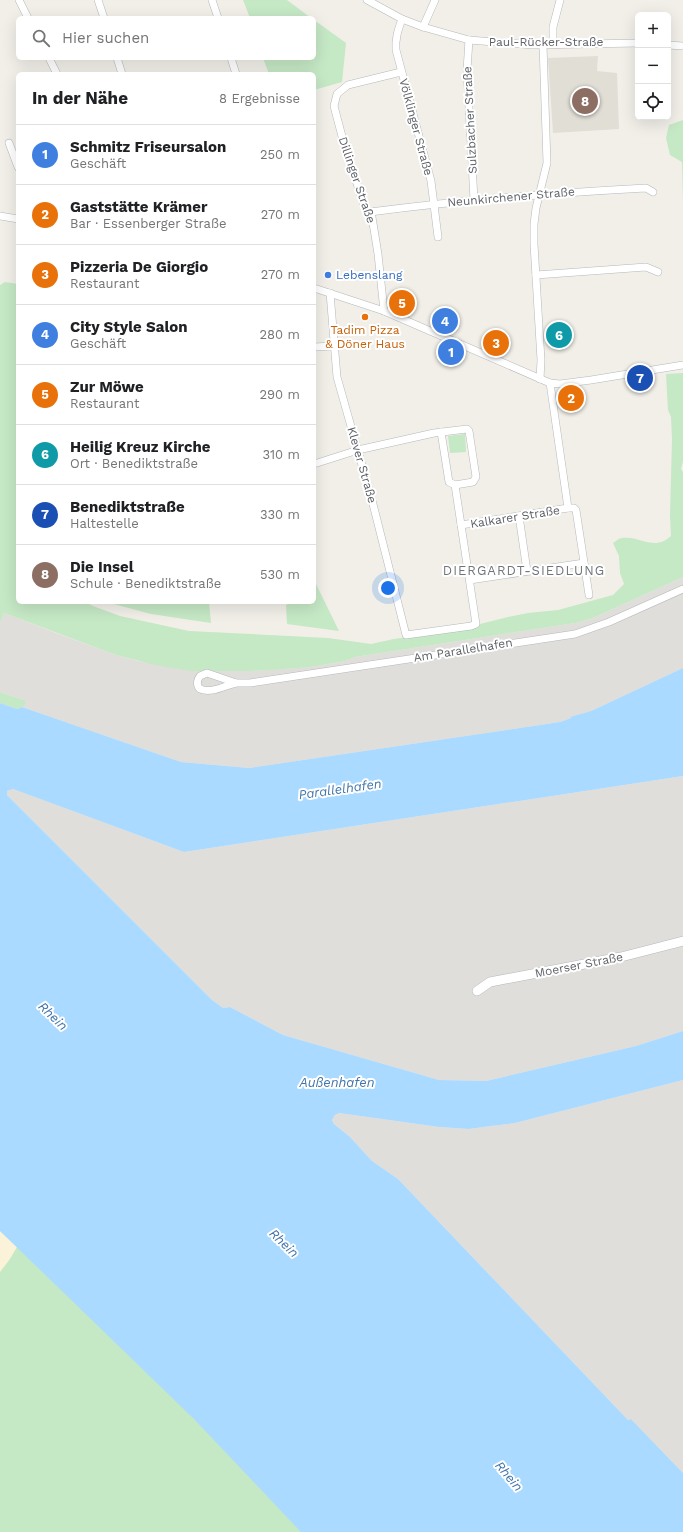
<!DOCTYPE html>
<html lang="de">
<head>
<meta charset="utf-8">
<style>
  body { margin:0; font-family:"Work Sans",sans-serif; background:#f6f6f6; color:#202124 }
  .controls { position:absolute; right:12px; top:12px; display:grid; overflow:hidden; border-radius:6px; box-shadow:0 4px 16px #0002 }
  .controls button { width:36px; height:36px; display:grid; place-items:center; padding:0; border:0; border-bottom:1px solid #e0e0e0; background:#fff; color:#202124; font:20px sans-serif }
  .you { position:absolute; left:388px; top:588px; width:14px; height:14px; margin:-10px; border:3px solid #fff; border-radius:50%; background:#1a73e8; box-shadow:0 0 0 6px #1a73e833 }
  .badge { display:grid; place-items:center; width:26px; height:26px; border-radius:50%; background:#ea4335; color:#fff; font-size:13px; font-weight:700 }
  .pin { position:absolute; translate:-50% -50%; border:2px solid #fff; box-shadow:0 1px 4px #0006 }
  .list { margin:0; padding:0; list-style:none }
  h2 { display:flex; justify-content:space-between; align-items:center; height:52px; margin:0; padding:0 16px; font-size:17px }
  h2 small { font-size:13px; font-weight:400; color:#757577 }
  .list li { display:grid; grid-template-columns:26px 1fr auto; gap:12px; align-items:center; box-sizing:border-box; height:60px; padding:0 16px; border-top:1px solid #e0e0e0 }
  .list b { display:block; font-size:15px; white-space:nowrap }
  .list p { margin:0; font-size:13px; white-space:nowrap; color:#757577 }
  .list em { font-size:13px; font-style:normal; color:#757577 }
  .icon { flex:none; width:22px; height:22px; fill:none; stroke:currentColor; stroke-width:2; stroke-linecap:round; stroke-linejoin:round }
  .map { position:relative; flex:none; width:683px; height:1532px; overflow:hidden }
  .search { position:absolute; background:#fff; box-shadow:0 4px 16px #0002; left:16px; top:16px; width:300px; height:44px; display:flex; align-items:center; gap:10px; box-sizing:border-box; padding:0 14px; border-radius:6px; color:#757577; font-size:15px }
  .panel { position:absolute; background:#fff; box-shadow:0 4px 16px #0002; left:16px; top:72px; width:300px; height:532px; border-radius:6px }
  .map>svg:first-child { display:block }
  .industrial { fill:#e0deda }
  .education { fill:#e1ded6 }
  .green { fill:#c5e8c5 }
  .sand { fill:#fbf3d9 }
  .water { fill:#aadaff }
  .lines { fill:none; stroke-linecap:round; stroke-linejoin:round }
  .minor-casing { stroke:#b5b8bc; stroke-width:8 }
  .tertiary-casing { stroke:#b5b8bc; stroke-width:10 }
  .minor { stroke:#fff; stroke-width:7 }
  .tertiary { stroke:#fff; stroke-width:9 }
  .shop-dot { fill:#3f7fe0; stroke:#fff; stroke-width:1.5 }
  .food-dot { fill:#e8710a; stroke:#fff; stroke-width:1.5 }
  .labels { text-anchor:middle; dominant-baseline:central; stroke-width:4; stroke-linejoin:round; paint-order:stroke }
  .street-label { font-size:12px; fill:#5f6368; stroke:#fff }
  .shop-label { font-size:12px; fill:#366cbe; stroke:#fff; text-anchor:start }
  .food-label { font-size:12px; fill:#c56008; stroke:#fff }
  .neighbourhood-label { font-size:13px; letter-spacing:1px; fill:#70757a; stroke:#fff }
  .water-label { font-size:13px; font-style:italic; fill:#4174aa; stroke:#fff }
</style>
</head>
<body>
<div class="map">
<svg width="683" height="1532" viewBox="0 0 683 1532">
  <rect width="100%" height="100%" fill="#f1efe8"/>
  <g class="industrial">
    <path d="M683 577V668L591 711 571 717V718L560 722 249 768 181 762 22 707 24 700 0 692V623L4 613 56 633 116 655 138 661 197 671H249L311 667 345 661 355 657 575 623 593 618Z"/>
    <path d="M683 776V1031L636 1046 486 1081 439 1080 283 1035 230 1007 223 1008 212 1000 7 795V791L13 789 184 852Z"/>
    <path d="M683 1080V1473L631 1419 628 1420 398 1179 372 1161 350 1137 334 1124 332 1120 335 1115 339 1113 439 1127 469 1129 491 1126 515 1123Z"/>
  </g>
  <path class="education" d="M598 56 597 71 617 73 619 129 553 133 548 58Z"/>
  <g class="green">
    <path d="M243 0H287L311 18H250Z"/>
    <path d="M314 20 346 43 342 82 314 90V74H269L263 58H314Z"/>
    <path d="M683 120V203L682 162 670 155 666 138 669 125Z"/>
    <path d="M5 282 18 284V602H86L93 606 120 616 189 631 328 638 371 644 394 639 477 628 480 624 508 617 528 613 558 610 613 595 624 584 620 573 619 556 613 543C616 541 619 538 622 538 640 535 654 552 671 536L670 516 672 439 671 417 668 410 666 374 683 373V461L681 469 683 472V577L593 618 575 623 355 657 345 661 311 667 272 670 249 671H191L155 665 116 655 4 613 0 623V285Z"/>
    <path d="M465 434 466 452 450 453 448 436Z"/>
    <path d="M314 580 339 631 287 624 286 605 292 602H314Z"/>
    <path d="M106 602H209L211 623 151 614Z"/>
    <path d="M0 692 24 700 26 703 22 707 17 709 0 703Z"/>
    <path d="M0 1218 309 1532H0Z"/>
  </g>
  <path class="sand" d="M0 1231 17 1247 10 1259 0 1272Z"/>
  <path class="water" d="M683 668V776L184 852 13 789 7 791V795L212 1000 223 1008 230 1007 283 1035 439 1080 486 1081 636 1046 683 1031V1080L515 1123 491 1126 469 1129 439 1127 339 1113 335 1115 332 1120 334 1124 350 1137 372 1161 398 1179 628 1420 631 1419 683 1473V1532H301L195 1420 0 1231V703L17 709 22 707 181 762 249 768 560 722 571 718 570 717 591 711Z"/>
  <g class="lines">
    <g class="minor-casing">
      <g id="minor">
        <path d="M19 0 28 18"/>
        <path d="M98 0 104 18"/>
        <path d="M212 0 218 18"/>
        <path d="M367 0 402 19 423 27 469 40 533 45 638 43"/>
        <path d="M402 19C398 30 395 39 396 50L431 181 438 237"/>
        <path d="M423 27 435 0"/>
        <path d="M469 40 467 70 474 200"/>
        <path d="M553 44V27L560 0"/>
        <path d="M668 45 683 46"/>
        <path d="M49 58 57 74"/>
        <path d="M117 58 122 74"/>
        <path d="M231 58 236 74"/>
        <path d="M9 143 18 167"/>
        <path d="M370 212C462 200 554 193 646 188L653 192"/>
        <path d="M0 216 18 219"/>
        <path d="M536 275 646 267 658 272"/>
        <path d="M314 288 384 311 550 383 560 384 591 380 683 365"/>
        <path d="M330 293 337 377 373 504 406 635 471 626 476 624 455 485 449 482 441 432"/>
        <path d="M384 311 378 254 372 217 364 205 344 144 334 106 337 94 348 85 401 72"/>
        <path d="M314 347 334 346"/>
        <path d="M540 379 541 360 534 244V224L536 208 547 163 543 45"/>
        <path d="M550 383 568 508H574L576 510 589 595"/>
        <path d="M314 464 358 450 434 433 467 429 469 431 476 477 473 482 455 485"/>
        <path d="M519 516 527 571"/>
        <path d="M461 525 568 508"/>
        <path d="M470 580 584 563"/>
        <path d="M236 683 207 673 200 676C197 680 196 685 200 689 213 694 224 685 237 683 241 683 245 683 250 683L575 634 609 622 683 589"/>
      </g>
    </g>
    <g class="tertiary-casing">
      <path id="tertiary" d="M477 991 490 982 621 957 683 941"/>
    </g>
    <use href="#minor" class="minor"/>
    <use href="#tertiary" class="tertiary"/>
  </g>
  <circle class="shop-dot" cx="328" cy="275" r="4"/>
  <circle class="food-dot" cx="365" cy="317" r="4"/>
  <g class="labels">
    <g class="street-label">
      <text x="546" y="42">Paul-Rücker-Straße</text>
      <text transform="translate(470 120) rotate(-93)">Sulzbacher Straße</text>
      <text transform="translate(416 127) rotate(75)">Völklinger Straße</text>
      <text transform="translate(357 180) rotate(71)">Dillinger Straße</text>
      <text transform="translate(511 197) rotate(-5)">Neunkirchener Straße</text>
      <text transform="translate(362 465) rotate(74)">Klever Straße</text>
      <text transform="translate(515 517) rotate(-9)">Kalkarer Straße</text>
      <text transform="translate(463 650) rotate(-9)">Am Parallelhafen</text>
      <text transform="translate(579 965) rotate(-11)">Moerser Straße</text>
    </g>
    <g class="shop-label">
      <text x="336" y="275">Lebenslang</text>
    </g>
    <g class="food-label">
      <text x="365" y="330">Tadim Pizza<tspan x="365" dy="14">&amp; Döner Haus</tspan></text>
    </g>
    <g class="neighbourhood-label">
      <text x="524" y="570">DIERGARDT-SIEDLUNG</text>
    </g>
    <g class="water-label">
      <text transform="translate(340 789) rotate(-8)">Parallelhafen</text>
      <text transform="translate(53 1016) rotate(44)">Rhein</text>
      <text x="337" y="1082">Außenhafen</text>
      <text transform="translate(284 1243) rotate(44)">Rhein</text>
      <text transform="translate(509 1476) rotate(50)">Rhein</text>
    </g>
  </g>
</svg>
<div class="controls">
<button>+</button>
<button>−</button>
<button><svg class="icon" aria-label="locate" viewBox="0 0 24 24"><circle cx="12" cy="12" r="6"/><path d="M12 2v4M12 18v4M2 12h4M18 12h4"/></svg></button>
</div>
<div class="you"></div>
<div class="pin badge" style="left:451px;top:352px;background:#3f7fe0">1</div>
<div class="pin badge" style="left:571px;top:398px;background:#e8710a">2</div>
<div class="pin badge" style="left:496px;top:343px;background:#e8710a">3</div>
<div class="pin badge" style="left:445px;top:321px;background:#3f7fe0">4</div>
<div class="pin badge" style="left:402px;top:303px;background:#e8710a">5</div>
<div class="pin badge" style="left:559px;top:335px;background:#0f9aa8">6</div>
<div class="pin badge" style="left:640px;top:378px;background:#1a4fb4">7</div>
<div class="pin badge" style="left:585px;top:101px;background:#8d6e63">8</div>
<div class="search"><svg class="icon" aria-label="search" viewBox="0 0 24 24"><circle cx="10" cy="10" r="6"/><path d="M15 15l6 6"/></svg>Hier suchen</div>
<section class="panel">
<h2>In der Nähe<small>8 Ergebnisse</small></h2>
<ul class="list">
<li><span class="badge" style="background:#3f7fe0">1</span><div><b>Schmitz Friseursalon</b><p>Geschäft</p></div><em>250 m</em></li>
<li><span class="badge" style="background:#e8710a">2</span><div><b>Gaststätte Krämer</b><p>Bar · Essenberger Straße</p></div><em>270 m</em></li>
<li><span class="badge" style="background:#e8710a">3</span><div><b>Pizzeria De Giorgio</b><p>Restaurant</p></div><em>270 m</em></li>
<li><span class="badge" style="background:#3f7fe0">4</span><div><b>City Style Salon</b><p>Geschäft</p></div><em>280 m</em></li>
<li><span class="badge" style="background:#e8710a">5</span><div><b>Zur Möwe</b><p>Restaurant</p></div><em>290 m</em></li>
<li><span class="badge" style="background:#0f9aa8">6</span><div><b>Heilig Kreuz Kirche</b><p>Ort · Benediktstraße</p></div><em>310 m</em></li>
<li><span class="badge" style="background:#1a4fb4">7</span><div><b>Benediktstraße</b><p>Haltestelle</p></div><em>330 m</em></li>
<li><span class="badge" style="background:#8d6e63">8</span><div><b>Die Insel</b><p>Schule · Benediktstraße</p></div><em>530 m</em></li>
</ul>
</section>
</div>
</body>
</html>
